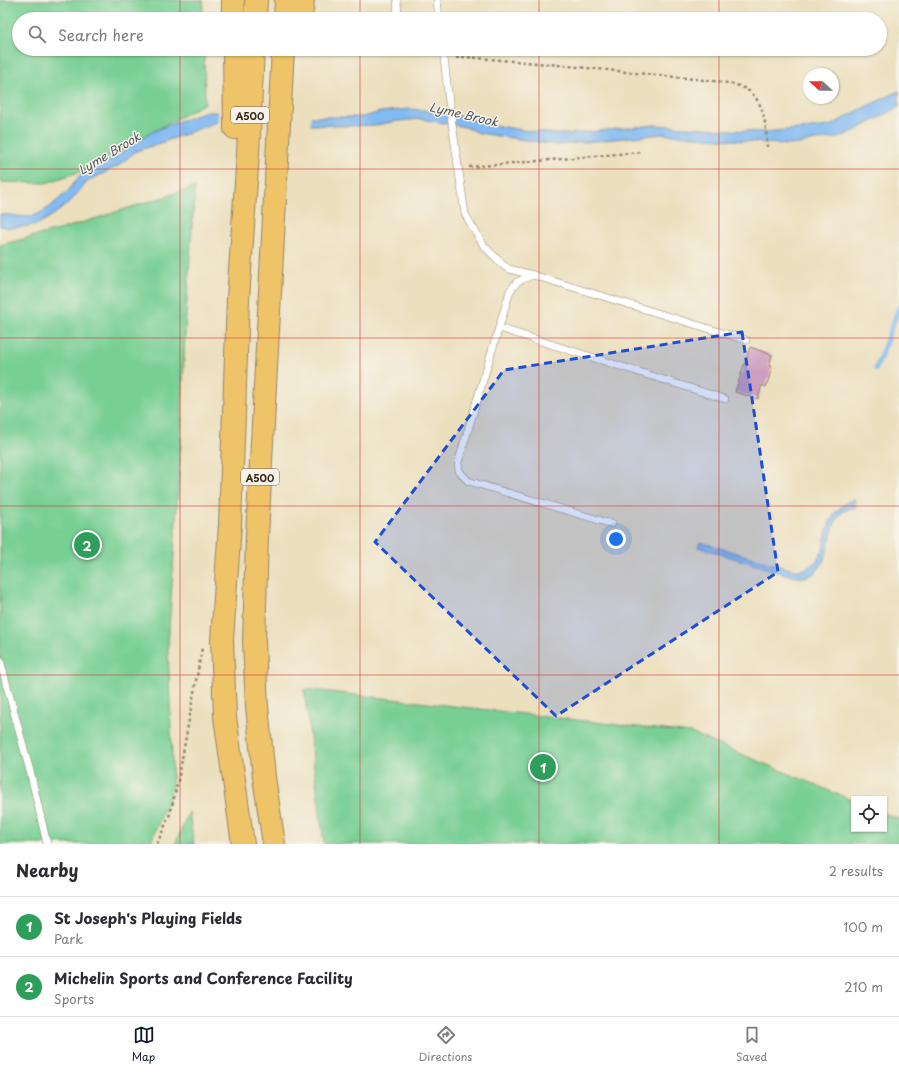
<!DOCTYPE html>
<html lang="en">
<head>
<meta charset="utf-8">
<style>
  body { margin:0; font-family:"Playpen Sans",sans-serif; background:#f2f2f3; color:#2b2b33 }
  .controls { position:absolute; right:12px; bottom:12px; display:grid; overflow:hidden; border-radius:0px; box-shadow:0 1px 3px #0004 }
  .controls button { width:36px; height:36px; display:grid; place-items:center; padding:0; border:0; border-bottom:1px solid #e1e1e2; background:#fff; color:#2b2b33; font:20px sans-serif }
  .compass { position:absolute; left:803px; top:68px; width:36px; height:36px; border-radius:50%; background:#fff; box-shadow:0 1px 3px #0004; rotate:291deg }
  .you { position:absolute; left:616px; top:539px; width:14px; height:14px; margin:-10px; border:3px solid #fff; border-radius:50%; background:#1a73e8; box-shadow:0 0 0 6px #1a73e833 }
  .badge { display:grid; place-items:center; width:26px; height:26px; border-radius:50%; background:#111827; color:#fff; font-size:13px; font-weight:700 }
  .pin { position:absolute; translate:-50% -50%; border:2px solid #fff; box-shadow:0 1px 4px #0006 }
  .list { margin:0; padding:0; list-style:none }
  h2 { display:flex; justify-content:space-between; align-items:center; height:52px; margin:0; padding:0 16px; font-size:17px }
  h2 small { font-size:13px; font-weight:400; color:#7c7c81 }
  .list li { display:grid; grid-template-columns:26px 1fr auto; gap:12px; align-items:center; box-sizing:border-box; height:60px; padding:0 16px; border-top:1px solid #e1e1e2 }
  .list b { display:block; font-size:15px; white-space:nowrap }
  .list p { margin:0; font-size:13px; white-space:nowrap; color:#7c7c81 }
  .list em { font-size:13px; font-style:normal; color:#7c7c81 }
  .icon { flex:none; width:22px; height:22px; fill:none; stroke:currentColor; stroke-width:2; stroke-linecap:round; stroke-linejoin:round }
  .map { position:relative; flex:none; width:899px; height:844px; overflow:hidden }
  .search { position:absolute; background:#fff; box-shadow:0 1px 3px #0004; left:12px; right:12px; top:12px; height:44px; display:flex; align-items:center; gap:10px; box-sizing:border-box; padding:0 14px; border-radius:22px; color:#7c7c81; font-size:15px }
  .sheet { height:172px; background:#fff }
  nav { display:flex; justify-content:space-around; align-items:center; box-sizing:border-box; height:56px; border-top:1px solid #e1e1e2; background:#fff; font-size:11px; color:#7c7c81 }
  nav a { display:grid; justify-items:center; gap:2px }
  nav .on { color:#111827 }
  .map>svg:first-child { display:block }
  .green { fill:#78cf94; stroke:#5a7c59 }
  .water { fill:#82baf2; stroke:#5e7288 }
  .pier { fill:#ecdfbe }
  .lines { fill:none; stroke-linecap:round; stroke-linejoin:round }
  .stream { stroke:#82baf2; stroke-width:5 }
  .building { fill:#ce9ebe }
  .service-casing { stroke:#94846e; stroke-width:8 }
  .trunk-casing { stroke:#94846e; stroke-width:24 }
  .path { stroke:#94846e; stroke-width:2.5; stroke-dasharray:3 3; stroke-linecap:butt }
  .service { stroke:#fff; stroke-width:7 }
  .trunk { stroke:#efc469; stroke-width:22 }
  .marked { fill:#1d4ed8; fill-opacity:0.2; stroke:#1d4ed8; stroke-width:3; stroke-dasharray:8 5; stroke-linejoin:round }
  .grid { fill:none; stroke:#d62828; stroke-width:1; stroke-opacity:0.55 }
  .labels { text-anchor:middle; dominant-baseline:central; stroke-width:3; stroke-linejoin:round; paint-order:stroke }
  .shield { fill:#f7f3e8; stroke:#73665b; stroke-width:1 }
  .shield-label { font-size:10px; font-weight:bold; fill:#3b2a1e }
  .water-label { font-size:12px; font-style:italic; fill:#50555e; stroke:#f7f3e8 }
</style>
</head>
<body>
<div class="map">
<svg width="899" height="844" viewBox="0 0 899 844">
  <rect width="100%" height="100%" fill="#f7f3e8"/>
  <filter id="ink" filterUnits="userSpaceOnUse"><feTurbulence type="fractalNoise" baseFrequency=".025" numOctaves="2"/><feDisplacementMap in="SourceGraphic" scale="8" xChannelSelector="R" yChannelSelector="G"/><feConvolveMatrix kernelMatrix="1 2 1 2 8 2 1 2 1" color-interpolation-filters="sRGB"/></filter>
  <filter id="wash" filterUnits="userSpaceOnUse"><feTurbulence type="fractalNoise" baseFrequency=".012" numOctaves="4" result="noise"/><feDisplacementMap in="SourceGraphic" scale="16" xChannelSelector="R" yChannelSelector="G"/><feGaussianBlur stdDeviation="0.9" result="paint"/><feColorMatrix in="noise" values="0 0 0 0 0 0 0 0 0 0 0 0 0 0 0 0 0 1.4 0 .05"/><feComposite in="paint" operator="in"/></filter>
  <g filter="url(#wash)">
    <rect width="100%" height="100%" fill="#ecdfbe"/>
    <g class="green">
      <path d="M0 0H203V19H19V49H204L205 103 85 170 46 183 0 182Z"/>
      <path d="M195 187 185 329 181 444 168 646 172 758V789L150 844H0V245L62 229Z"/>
      <path d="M304 689 691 733 854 801V829H884V813L899 819V844H324Z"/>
      <path d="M189 812 194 844H175Z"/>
    </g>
    <g class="water">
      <path d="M899 91V107L856 130 838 138 816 140 799 144 789 145 663 134 557 145 479 133 465 127 421 119 398 121 376 125 349 126 217 122 158 144 136 151 118 166 88 181 69 203 53 215 38 224 23 227 9 228 0 226V214L27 217 38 214 50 207 68 191 85 170 115 158 135 141 161 128 182 120 207 112H219L311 117H363L380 112 409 109 424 110 438 113 465 117 488 124 522 130 557 134H569L655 125 762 132 812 128 830 126 861 109Z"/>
      <path d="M854 499 856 507C852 508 847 509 844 511 822 528 836 581 795 577L698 547 700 542 793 570C801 571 806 569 813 564 826 554 823 539 829 525 834 512 842 504 854 499Z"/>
    </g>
    <path class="pier" d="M218 110 311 115 310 127 218 124Z"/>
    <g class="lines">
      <path class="stream" d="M876 369 899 307"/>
    </g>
    <g id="blocks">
      <path class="building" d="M750 347 772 355 769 366 772 368 766 387 762 385 758 399 735 392Z"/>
    </g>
  </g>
  <g filter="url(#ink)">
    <use href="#blocks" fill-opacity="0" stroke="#94846e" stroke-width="1"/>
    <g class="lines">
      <g class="service-casing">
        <g id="service">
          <path d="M437 0 439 19"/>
          <path d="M394 19 398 17 397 0"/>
          <path d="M443 49 449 102 465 214 484 246 503 265 509 269 533 275 746 340"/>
          <path d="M532 275 517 282 510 291 458 463 459 471 468 481 612 524"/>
          <path d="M499 328 725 399"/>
          <path d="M0 660 31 775 47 844"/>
        </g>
      </g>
      <g class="trunk-casing">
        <g id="trunk">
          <path d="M233 0V19"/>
          <path d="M255 19 256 0"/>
          <path d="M285 19 286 0"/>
          <path d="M301 19 303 0"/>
          <path d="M234 49 235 128"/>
          <path d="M243 844 225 717 222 640 230 525 238 299 248 153 253 49"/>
          <path d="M274 844 264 777 257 706 254 642 257 536 283 49"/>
        </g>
      </g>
      <g class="path">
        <path d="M456 58 465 57 549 64 714 81C722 82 731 83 739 86 765 95 766 124 767 147"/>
        <path d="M469 167 641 152"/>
        <path d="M157 844 170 814 178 781 202 648"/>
      </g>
      <use href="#service" class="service"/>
      <use href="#trunk" class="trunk"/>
    </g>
  </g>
  <path class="marked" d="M742 332 778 572 556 716 375 542 504 370Z"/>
  <path class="grid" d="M180 0V19M360 0V19M539 0V19M719 0V19M180 49V844M360 49V844M539 49V844M719 49V844M0 169H899M0 338H899M0 506H899M0 675H899"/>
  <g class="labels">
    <g class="shield">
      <rect x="231" y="107" width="38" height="16" rx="3"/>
      <rect x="241" y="469" width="38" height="16" rx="3"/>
    </g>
    <g class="shield-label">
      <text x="250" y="115">A500</text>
      <text x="260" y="477">A500</text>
    </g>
    <g class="water-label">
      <text transform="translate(464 114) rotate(13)">Lyme Brook</text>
      <text transform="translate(109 153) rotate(-31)">Lyme Brook</text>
    </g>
  </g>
</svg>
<div class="controls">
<button><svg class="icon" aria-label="locate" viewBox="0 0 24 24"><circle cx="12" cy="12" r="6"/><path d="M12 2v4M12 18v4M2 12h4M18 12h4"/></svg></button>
</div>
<svg class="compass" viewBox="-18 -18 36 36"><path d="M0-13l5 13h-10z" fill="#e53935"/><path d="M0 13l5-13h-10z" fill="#7c7c81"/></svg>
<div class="you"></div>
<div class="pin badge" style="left:543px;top:767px;background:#2e9e5b">1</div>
<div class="pin badge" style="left:87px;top:545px;background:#2e9e5b">2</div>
<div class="search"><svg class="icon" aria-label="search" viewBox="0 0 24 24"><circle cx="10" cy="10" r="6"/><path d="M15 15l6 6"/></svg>Search here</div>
</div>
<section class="sheet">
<h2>Nearby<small>2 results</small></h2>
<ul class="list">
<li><span class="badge" style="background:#2e9e5b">1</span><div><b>St Joseph's Playing Fields</b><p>Park</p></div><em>100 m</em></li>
<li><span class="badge" style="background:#2e9e5b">2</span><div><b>Michelin Sports and Conference Facility</b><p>Sports</p></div><em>210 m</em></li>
</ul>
</section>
<nav>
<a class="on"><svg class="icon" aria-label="map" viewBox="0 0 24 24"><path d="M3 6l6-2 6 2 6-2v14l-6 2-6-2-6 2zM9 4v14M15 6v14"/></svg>Map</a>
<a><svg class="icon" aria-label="directions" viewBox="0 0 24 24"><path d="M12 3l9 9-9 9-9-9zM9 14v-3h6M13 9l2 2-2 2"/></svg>Directions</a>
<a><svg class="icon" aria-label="saved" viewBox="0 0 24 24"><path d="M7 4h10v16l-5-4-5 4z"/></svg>Saved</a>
</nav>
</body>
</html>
